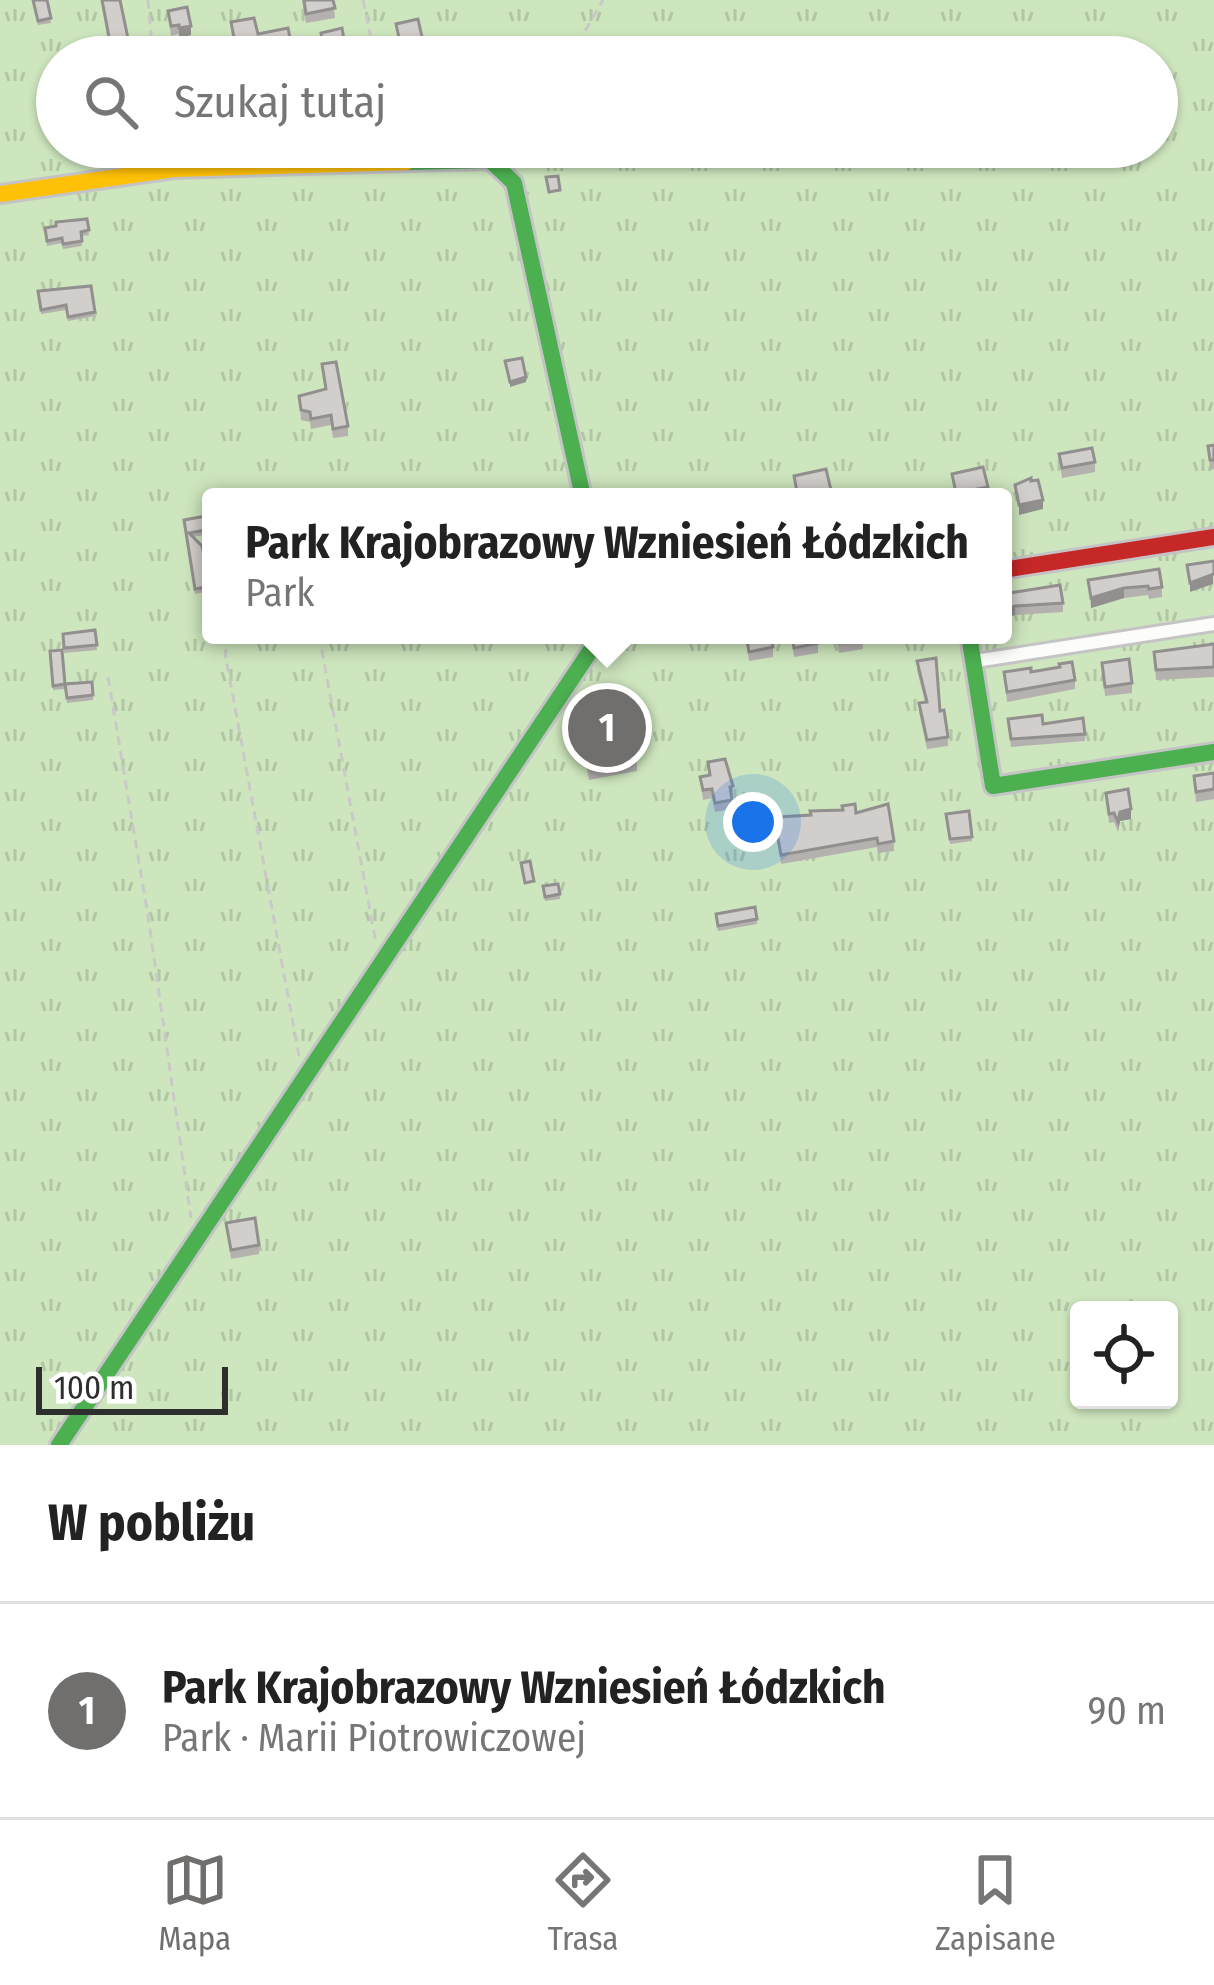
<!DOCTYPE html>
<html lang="pl">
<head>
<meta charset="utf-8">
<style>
  body { margin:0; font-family:"Fira Sans Condensed",sans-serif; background:#f2f2f2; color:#222 }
  .controls { position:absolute; right:36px; bottom:36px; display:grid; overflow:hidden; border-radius:12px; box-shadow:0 3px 9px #0004 }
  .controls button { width:108px; height:108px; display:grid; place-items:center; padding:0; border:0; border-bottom:3px solid #e0e0e0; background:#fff; color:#222; font:60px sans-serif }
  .scale { position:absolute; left:36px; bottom:30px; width:192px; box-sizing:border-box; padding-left:12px; border:6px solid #2e2e2e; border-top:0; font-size:33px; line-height:42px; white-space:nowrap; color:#2e2e2e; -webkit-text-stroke:9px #fff; paint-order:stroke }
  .you { position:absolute; left:753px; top:822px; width:42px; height:42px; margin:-30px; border:9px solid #fff; border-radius:50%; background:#1a73e8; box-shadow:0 0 0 18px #1a73e833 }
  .badge { display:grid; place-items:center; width:78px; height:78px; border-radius:50%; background:#706f6e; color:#fff; font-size:39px; font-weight:700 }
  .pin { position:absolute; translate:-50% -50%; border:6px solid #fff; box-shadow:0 3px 12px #0006 }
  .popup { position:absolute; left:202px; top:488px; width:810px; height:156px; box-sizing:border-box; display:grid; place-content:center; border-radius:12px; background:#fff; filter:drop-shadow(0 3px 9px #0005); font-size:39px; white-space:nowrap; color:#767676 }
  .popup b { font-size:45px; color:#222 }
  .popup::after { content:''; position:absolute; left:50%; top:100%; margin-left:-24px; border:24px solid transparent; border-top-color:#fff }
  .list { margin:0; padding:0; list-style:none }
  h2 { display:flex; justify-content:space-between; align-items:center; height:156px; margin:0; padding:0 48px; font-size:51px }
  h2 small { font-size:39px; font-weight:400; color:#767676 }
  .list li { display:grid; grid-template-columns:78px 1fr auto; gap:36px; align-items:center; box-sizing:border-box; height:216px; padding:0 48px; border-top:3px solid #e0e0e0 }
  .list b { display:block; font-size:45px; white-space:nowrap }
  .list p { margin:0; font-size:39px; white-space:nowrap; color:#767676 }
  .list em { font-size:39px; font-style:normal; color:#767676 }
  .icon { flex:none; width:66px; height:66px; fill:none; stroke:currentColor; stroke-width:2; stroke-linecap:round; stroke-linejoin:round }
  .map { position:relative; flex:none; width:1214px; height:1445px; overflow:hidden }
  .search { position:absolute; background:#fff; box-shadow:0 3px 9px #0004; left:36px; right:36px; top:36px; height:132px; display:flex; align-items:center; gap:30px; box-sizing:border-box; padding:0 42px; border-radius:66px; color:#767676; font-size:45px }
  .sheet { height:372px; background:#fff }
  nav { display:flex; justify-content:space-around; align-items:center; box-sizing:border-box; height:168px; border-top:3px solid #e0e0e0; background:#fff; font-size:33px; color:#767676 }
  nav a { display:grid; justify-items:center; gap:6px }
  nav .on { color:#706f6e }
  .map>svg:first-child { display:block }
  .park { fill:url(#park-tufts); fill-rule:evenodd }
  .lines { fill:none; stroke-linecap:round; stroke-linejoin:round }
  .street-casing { stroke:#c5c4c5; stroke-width:18 }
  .fast-casing { stroke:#c5c4c5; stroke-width:22 }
  .slow-casing { stroke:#c5c4c5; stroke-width:22 }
  .jam-casing { stroke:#c5c4c5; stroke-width:22 }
  .path { stroke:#c9c9c8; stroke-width:3; stroke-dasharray:9 6; stroke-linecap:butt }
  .street { stroke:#fcfcfb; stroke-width:12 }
  .fast { stroke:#4caf50; stroke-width:16 }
  .slow { stroke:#ffc107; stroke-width:16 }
  .jam { stroke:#c62828; stroke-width:16 }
  .wall { fill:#b4b1af }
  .shaded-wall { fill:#92908e }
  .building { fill:#d1cecb; stroke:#92908e; stroke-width:3 }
</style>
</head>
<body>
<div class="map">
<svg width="1214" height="1445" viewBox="0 0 1214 1445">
  <defs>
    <pattern id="park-tufts" width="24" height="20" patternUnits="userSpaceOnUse" patternTransform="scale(3)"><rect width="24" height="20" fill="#cee6be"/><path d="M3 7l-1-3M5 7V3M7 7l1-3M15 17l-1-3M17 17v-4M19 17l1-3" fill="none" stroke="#b1c6a4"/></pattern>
  </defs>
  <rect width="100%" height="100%" fill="#ece8e4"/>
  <path class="park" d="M0 0H1214V1445H0ZM57 57H1157V147H57ZM211 497H1003V635H211ZM1079 1310H1169V1400H1079Z"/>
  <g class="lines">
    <g class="street-casing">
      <path id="street" d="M975 661 1214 624"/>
    </g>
    <g class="fast-casing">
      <g id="fast">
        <path d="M407 162 490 160 514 183 583 497"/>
        <path d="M969 635 993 786 1214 752"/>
        <path d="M59 1445 601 635"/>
      </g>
    </g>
    <g class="slow-casing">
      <path id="slow" d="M0 194 174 169 407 162"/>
    </g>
    <g class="jam-casing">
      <path id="jam" d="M1003 570 1214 537"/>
    </g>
    <g class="path">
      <path d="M148 0 153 57"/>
      <path d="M363 0 375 57"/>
      <path d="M570 57 603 0"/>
      <path d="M231 635 225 653 299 1056"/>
      <path d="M319 635 376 943"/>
      <path d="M108 677 148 916 191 1218"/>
    </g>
    <use href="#street" class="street"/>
    <use href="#fast" class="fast"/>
    <use href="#slow" class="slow"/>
    <use href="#jam" class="jam"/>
  </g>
  <g class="wall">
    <path d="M32 0H47L51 23 38 25Z"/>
    <path d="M101 0H120L131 57H102L101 44 108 42Z"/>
    <path d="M302 0H333L335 18 306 23Z"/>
    <path d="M168 11 191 35 179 38V34L171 36Z"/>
    <path d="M231 22 258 34 291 43V50L253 56 251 46 235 49Z"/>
    <path d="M87 219 89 235 82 236V246L63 249 62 243 47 246 45 228Z"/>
    <path d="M38 296 95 312V316L68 321 66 310 41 314Z"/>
    <path d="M322 364 348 426V436L333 438 331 425 311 429 310 422 301 420 299 396 325 389Z"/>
    <path d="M1214 436V469L1210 470 1208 446 1214 445Z"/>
    <path d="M1059 454 1095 462V472L1062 478Z"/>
    <path d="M211 515V534L193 537 211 583V591L195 594 184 524Z"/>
    <path d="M1088 580 1162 587V597L1149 599 1148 595 1124 598 1091 608Z"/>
    <path d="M1003 594 1063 603V612L1015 615Z"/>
    <path d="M95 630 97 650 64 653 63 634Z"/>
    <path d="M746 635 773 647V657L749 661Z"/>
    <path d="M791 635 818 643V653L794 657Z"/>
    <path d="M836 635H862L863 649 839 653Z"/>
    <path d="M915 635H929V642L917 644Z"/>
    <path d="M1214 644V677L1156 680 1154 652Z"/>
    <path d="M62 650 65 689 53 690 50 651Z"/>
    <path d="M917 661 940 711 948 737V746L927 749 919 712V703L925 702 917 670Z"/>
    <path d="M1102 663 1132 683V693L1105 696Z"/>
    <path d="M1004 672H1031L1075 680V689L1007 702Z"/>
    <path d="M65 684 93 695V700L67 703Z"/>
    <path d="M580 715 601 741 637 757V771L589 780 580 729Z"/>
    <path d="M1043 724 1085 734V741L1011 747 1008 726Z"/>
    <path d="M708 762 733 786 732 809 715 812 712 798 703 800 700 777 708 775Z"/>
    <path d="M1214 773V799L1196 802 1194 776Z"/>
    <path d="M1106 793 1131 819 1120 821 1118 832 1114 822 1109 823Z"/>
    <path d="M969 811 972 841 950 844 946 814Z"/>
    <path d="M856 813 894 841V851L878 853 877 847 781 864 775 822Z"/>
    <path d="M558 884 560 899 545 901 543 891Z"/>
    <path d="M716 919H757V924L718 931Z"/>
    <path d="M226 1223 259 1245V1254L231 1259Z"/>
  </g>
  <g class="shaded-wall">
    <path d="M191 26V35L179 38V28Z"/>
    <path d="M422 37V46L417 47V53L401 56V47Z"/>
    <path d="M251 40V46L235 49V43Z"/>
    <path d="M526 377V382L510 387V382Z"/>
    <path d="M988 487V496L956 497V493Z"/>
    <path d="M831 490V494L819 497H798Z"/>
    <path d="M1043 500V509L1019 515V505Z"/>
    <path d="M1213 574V584L1190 592V583Z"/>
    <path d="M1124 588V598L1091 608V598Z"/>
    <path d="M1015 606V615L1003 619V610Z"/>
    <path d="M1131 809V819L1120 821 1118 832 1120 812Z"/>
  </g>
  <g class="building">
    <path d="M33 0H47L51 18 38 21Z"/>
    <path d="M102 0H120L131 53 104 57 101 44 110 42Z"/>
    <path d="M304 0H333L335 8 306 14Z"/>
    <path d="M187 7 191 26 179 28V25L171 26 168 11Z"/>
    <path d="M254 18 258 34 288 28 291 43 253 50 251 40 235 43 231 22Z"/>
    <path d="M418 19 422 37 416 38 417 43 401 47 396 24Z"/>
    <path d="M342 28 347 57H326L321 33Z"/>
    <path d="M558 176 560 190 549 192 546 177Z"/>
    <path d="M87 219 89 230 81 232 82 241 63 244 62 238 47 241 45 228 56 226V222Z"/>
    <path d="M91 286 95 312 68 317 66 305 41 310 38 291Z"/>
    <path d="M522 358 526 377 510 382 505 361Z"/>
    <path d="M336 362 348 426 333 429 331 415 311 419 310 412 301 410 299 396 326 389 322 364Z"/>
    <path d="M1214 445V460H1210L1208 446Z"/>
    <path d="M1092 448 1095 462 1062 468 1059 454Z"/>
    <path d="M983 467 988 487 956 493 952 474Z"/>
    <path d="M826 469 831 490 798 497 794 476Z"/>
    <path d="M1031 478V481L1038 480 1043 500 1019 505 1015 485Z"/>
    <path d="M211 515V529L189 533 202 546 211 583V586L195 589 184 520Z"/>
    <path d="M1214 561V574L1190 583 1187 565Z"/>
    <path d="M1159 569 1162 587 1149 589 1148 586 1124 588 1091 598 1088 580Z"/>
    <path d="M1060 585 1063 603 1015 606 1003 610V594Z"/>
    <path d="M95 630 97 645 64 648 63 634Z"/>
    <path d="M746 635H771L773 647 749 652Z"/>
    <path d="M792 635H817L818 643 794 648Z"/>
    <path d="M838 635H862L863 639 839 643Z"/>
    <path d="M1214 644V667L1156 670 1154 652Z"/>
    <path d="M62 650 65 684 53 686 50 651Z"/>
    <path d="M936 658 940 711 944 710 948 737 927 740 919 703 927 702 917 661Z"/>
    <path d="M1129 659 1132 683 1105 687 1102 663Z"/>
    <path d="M1072 662 1075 680 1007 692 1004 672 1031 668V672L1060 667 1059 664Z"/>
    <path d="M92 682 93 695 67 698 65 684Z"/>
    <path d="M595 712 601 741 623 737 624 742 634 740 637 757 589 766 580 715Z"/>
    <path d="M1042 715 1043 724 1083 718 1085 734 1011 739 1008 719Z"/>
    <path d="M725 759 733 786 730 787 732 800 715 803 712 789 703 790 700 777 710 775 708 762Z"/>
    <path d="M1214 773V789L1196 792 1194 776Z"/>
    <path d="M1128 789 1131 809 1120 812 1118 822 1114 813 1109 814 1106 793Z"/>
    <path d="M855 804 856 813 888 804 894 841 878 844 877 838 781 855 775 822 778 817 811 815 810 811 843 810 842 806Z"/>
    <path d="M969 811 972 837 950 839 946 814Z"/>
    <path d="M530 861 534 881 525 883 521 863Z"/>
    <path d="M558 884 560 894 545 897 543 886Z"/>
    <path d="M755 907 757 919 718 926 716 914Z"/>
    <path d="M255 1218 259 1245 231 1250 226 1223Z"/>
  </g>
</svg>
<div class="controls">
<button><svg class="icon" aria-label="locate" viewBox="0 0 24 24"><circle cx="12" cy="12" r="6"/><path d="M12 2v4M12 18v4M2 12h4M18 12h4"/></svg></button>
</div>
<div class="scale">100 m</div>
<div class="you"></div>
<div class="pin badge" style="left:607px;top:728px">1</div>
<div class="popup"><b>Park Krajobrazowy Wzniesień Łódzkich</b>Park</div>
<div class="search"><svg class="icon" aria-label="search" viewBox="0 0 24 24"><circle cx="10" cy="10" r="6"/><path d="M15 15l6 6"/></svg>Szukaj tutaj</div>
</div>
<section class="sheet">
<h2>W pobliżu<small></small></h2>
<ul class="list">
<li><span class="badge">1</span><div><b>Park Krajobrazowy Wzniesień Łódzkich</b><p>Park · Marii Piotrowiczowej</p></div><em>90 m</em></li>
</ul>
</section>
<nav>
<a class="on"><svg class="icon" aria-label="map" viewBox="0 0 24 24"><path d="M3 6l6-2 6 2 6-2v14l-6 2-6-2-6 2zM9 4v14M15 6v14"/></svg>Mapa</a>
<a><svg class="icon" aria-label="directions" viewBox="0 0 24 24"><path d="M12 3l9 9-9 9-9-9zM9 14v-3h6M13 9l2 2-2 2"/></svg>Trasa</a>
<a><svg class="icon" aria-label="saved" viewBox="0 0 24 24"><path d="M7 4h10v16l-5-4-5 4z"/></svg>Zapisane</a>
</nav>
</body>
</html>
